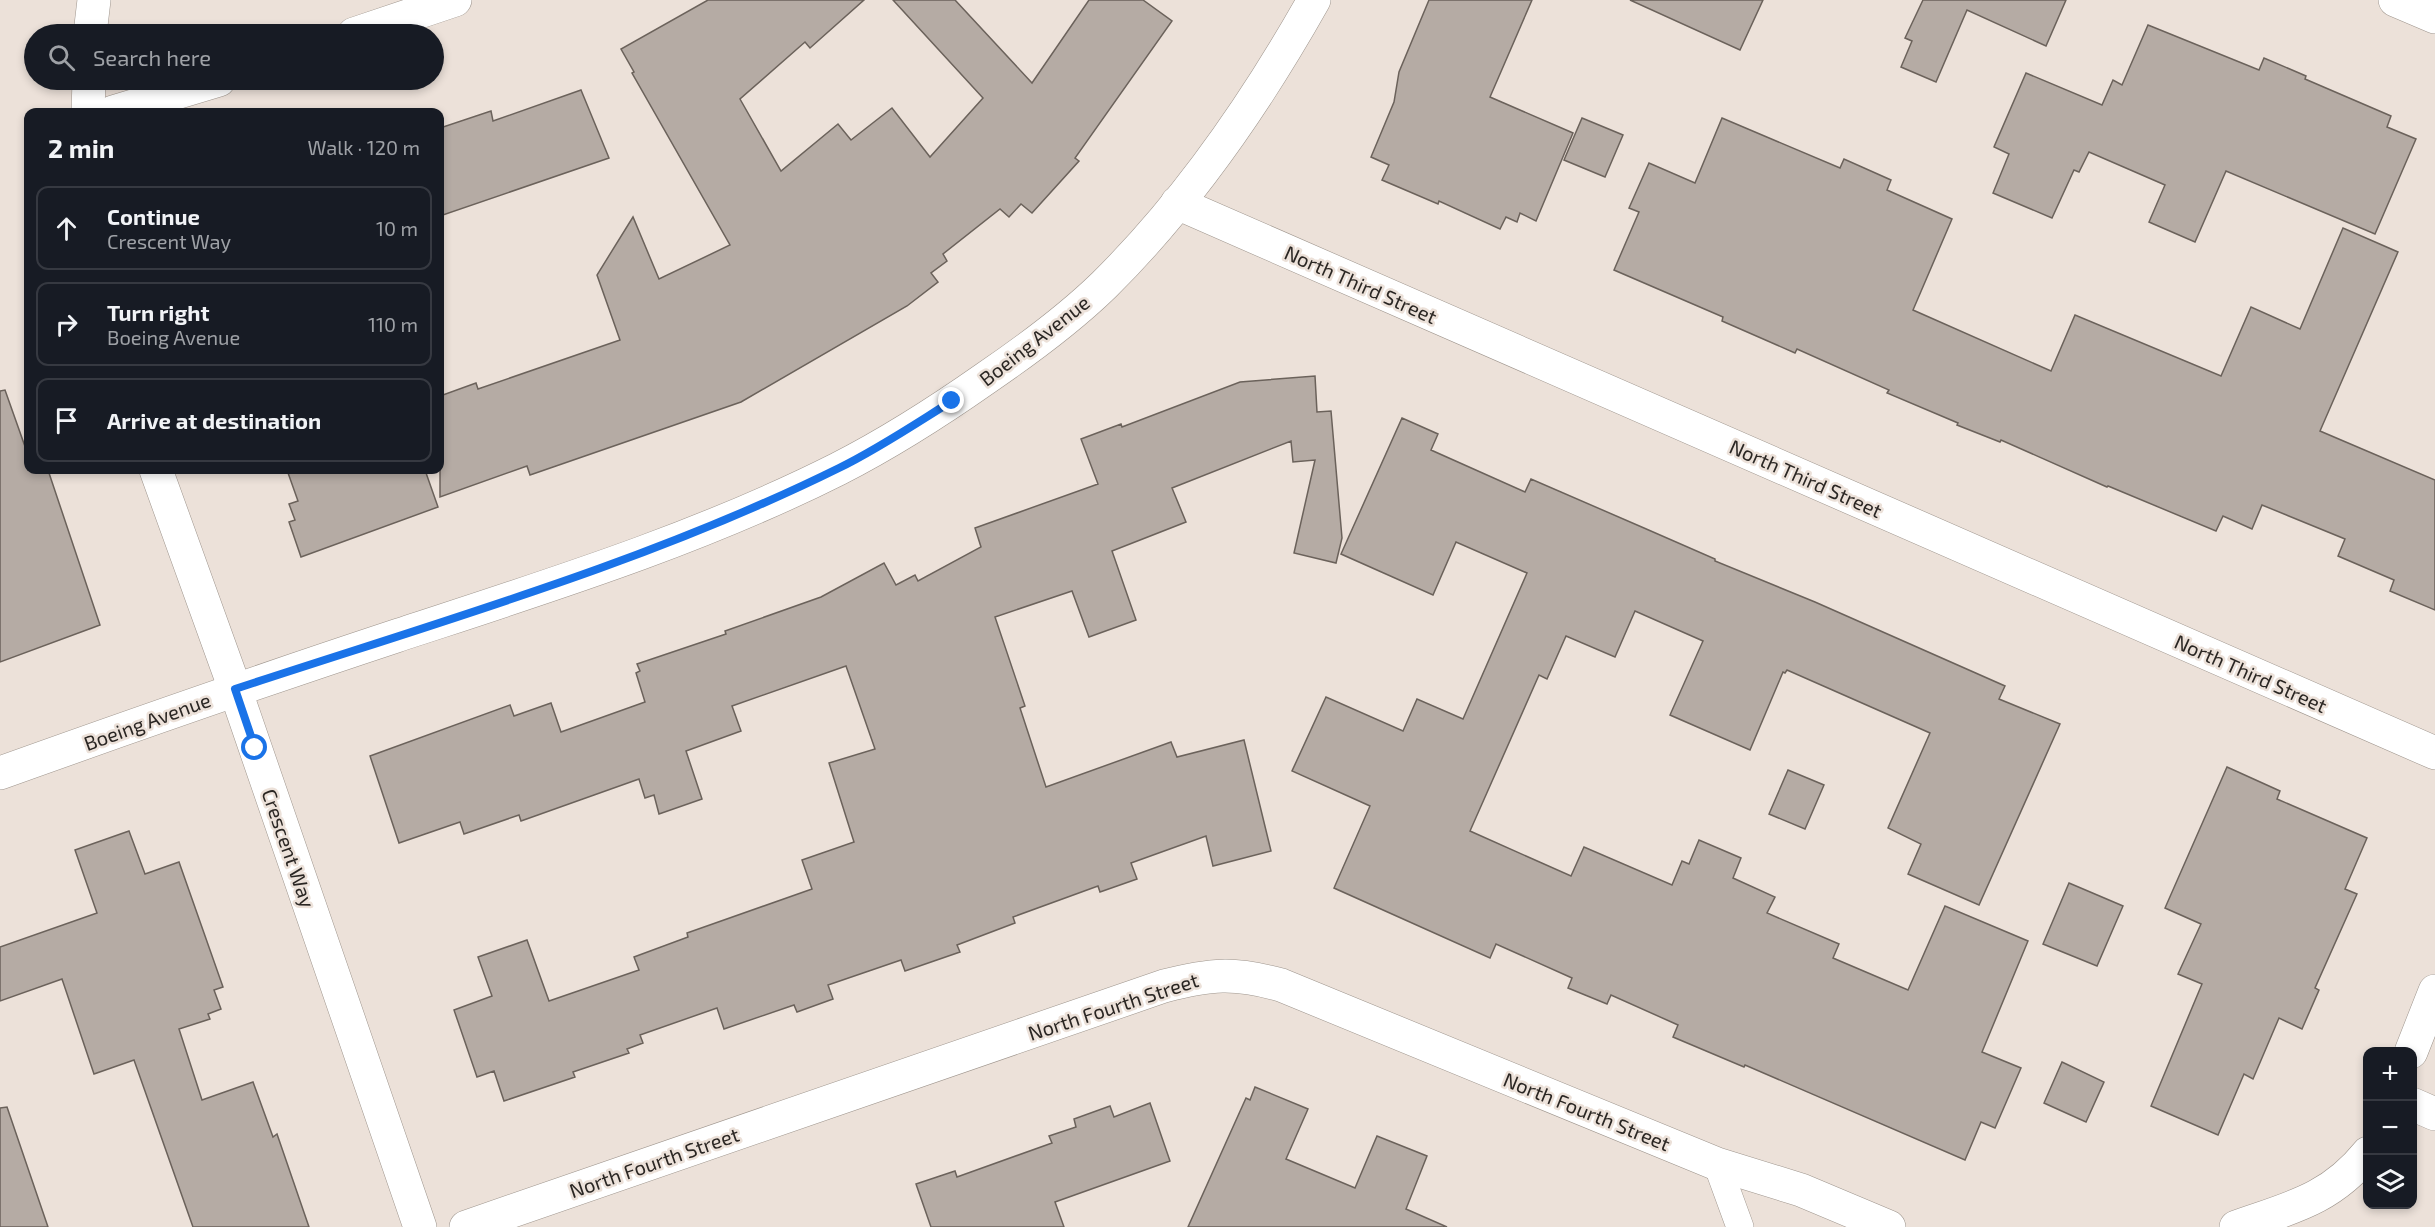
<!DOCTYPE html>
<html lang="en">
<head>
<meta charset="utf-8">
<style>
  body { margin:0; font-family:"Exo 2",sans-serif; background:#242831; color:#f1f3f6 }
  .controls { position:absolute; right:18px; bottom:18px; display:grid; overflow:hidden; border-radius:12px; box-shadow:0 3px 9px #0003 }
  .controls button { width:54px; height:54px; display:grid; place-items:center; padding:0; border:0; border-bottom:2px solid #363941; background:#171b24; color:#f1f3f6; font:30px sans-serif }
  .stop { position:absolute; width:18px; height:18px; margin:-14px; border:4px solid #1a73e8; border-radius:50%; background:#fff }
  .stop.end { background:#1a73e8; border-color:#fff; box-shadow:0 2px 6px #0008 }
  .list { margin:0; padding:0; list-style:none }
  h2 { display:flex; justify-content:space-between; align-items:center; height:78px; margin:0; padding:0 24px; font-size:26px }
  h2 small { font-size:20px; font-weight:400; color:#9ea1a6 }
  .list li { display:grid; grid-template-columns:39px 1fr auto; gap:18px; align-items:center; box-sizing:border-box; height:84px; margin:0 12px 12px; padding:0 12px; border:2px solid #363941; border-radius:12px }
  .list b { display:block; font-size:22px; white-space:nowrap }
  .list p { margin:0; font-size:20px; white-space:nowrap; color:#9ea1a6 }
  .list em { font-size:20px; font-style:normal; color:#9ea1a6 }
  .icon { flex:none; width:33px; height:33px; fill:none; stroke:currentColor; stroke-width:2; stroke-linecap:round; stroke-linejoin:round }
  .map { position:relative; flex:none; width:2435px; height:1227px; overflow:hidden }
  .search { position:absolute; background:#171b24; box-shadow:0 3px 9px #0003; left:24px; top:24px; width:420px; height:66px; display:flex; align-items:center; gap:15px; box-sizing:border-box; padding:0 21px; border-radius:33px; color:#9ea1a6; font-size:22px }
  .panel { position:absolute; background:#171b24; box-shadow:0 3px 9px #0003; left:24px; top:108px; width:420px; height:366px; border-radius:12px }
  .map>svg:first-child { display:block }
  .building { fill:#b5aba4; stroke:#6b625b; stroke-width:1.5 }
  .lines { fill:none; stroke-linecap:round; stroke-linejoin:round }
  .service-casing { stroke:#9e958d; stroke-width:28 }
  .minor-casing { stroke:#9e958d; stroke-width:34 }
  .service { stroke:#fff; stroke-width:27 }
  .minor { stroke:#fff; stroke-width:33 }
  .route { stroke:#1a73e8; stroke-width:8 }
  .labels { text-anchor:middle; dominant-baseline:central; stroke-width:5; stroke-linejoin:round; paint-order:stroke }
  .street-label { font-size:20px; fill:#2a2623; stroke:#ece1d9 }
</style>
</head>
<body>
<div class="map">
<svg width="2435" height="1227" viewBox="0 0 2435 1227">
  <rect width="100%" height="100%" fill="#ece1d9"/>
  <g class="building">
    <path d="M708 0H864L810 48 805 42 740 99 781 171 838 124 851 140 892 108 930 157 983 98 893 0H955L1032 83 1089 0H1143L1172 21 1075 158 1079 161 1032 213 1021 204 1009 217 1000 209 943 254 947 261 931 273 938 282 907 306 741 402 530 475 527 466 440 497V396L476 383 478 389 620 340 597 275 633 217 659 279 730 245 632 73 634 72 621 49Z"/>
    <path d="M1429 0H1532L1490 97 1573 133 1536 221 1520 213 1517 222 1506 217 1500 229 1439 201 1438 204 1382 180 1389 165 1371 157 1394 102 1399 72Z"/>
    <path d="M1630 0H1763L1740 50Z"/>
    <path d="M1923 0H2066L2046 46 1967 10 1936 82 1901 67 1912 41 1905 38Z"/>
    <path d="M2148 25 2259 70 2264 58 2306 76 2305 79 2391 116 2387 127 2416 139 2375 234 2226 171 2195 242 2149 222 2165 185 2089 152 2079 172 2074 170 2052 218 1993 193 2009 154 1994 147 2026 73 2102 105 2113 80 2122 85Z"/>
    <path d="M581 90 609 158 440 216V128L491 111 493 121Z"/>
    <path d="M1582 118 1623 135 1605 177 1564 160Z"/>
    <path d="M1722 118 1840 168 1844 159 1891 180 1887 190 1952 219 1913 310 2051 371 2075 315 2221 376 2251 307 2300 329 2343 228 2398 252 2320 431 2435 480V610L2390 591 2394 580 2338 556 2345 539 2262 505 2252 529 2223 516 2216 531 2108 486 2107 487 2001 440 2000 442 1957 425 1958 423 1887 393 1889 390 1797 349 1795 353 1722 321 1723 317 1614 270 1639 212 1629 208 1649 163 1695 183Z"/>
    <path d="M1315 376 1317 412 1331 411 1342 538 1336 563 1294 553 1315 460 1293 462 1291 441 1172 488 1186 522 1112 551 1136 620 1089 637 1072 591 995 617 1025 706 1020 708 1046 787 1171 742 1177 757 1244 740 1271 851 1213 866 1206 836 1131 863 1137 879 1100 892 1098 886 1013 917 1015 923 957 945 960 952 905 971 901 960 828 985 833 999 797 1012 794 1005 724 1029 717 1008 640 1035 643 1043 627 1049 629 1053 573 1072 575 1077 504 1101 494 1071 477 1077 454 1010 492 996 478 957 527 940 549 1001 639 970 634 957 688 937 687 933 812 889 802 860 854 842 829 763 875 749 846 666 732 706 741 731 686 751 702 799 659 814 654 795 645 798 639 779 521 821 519 815 464 834 460 822 399 843 370 756 510 705 514 716 551 703 561 732 645 702 636 673 640 671 637 664 726 634 725 631 821 597 884 563 896 585 915 575 918 581 981 547 975 528 1098 484 1081 439 1121 424 1122 427 1240 382Z"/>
    <path d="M5 390 28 455V470H48L100 625 0 662V391Z"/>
    <path d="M1402 418 1438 434 1431 450 1525 492 1531 479 1644 528 1715 559V561L1815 602 2005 686 1999 699 2060 724 1979 905 1908 874 1921 844 1888 828 1930 733 1787 670 1785 673 1783 672 1750 750 1670 715 1703 641 1635 611 1615 657 1566 636 1547 679 1539 675 1470 831 1571 876 1584 847 1672 885 1682 861 1689 864 1699 840 1741 858 1733 878 1775 897 1767 913 1839 944 1833 958 1908 990 1945 906 2028 941 1982 1052 2021 1068 1995 1128 1981 1122 1965 1160 1745 1065 1744 1067 1673 1037 1678 1025 1611 995 1607 1004 1568 988 1572 978 1496 944 1490 958 1334 888 1370 806 1292 771 1326 697 1403 731 1417 699 1463 719 1527 573 1456 542 1433 595 1341 554Z"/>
    <path d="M287 470H425L438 507 301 557 289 522 295 520 289 504 298 501Z"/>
    <path d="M2227 767 2280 791 2277 799 2367 838 2345 889 2357 894 2315 988 2319 990 2302 1029 2279 1018 2253 1079 2244 1074 2218 1135 2151 1106 2202 984 2178 974 2201 924 2165 908Z"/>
    <path d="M1788 770 1824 785 1805 829 1769 814Z"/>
    <path d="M129 831 145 874 179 862 223 987 214 990 221 1009 208 1014 210 1019 179 1029 202 1100 253 1082 273 1137 277 1134 309 1227H193L134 1060 94 1074 62 979 0 1001V947L97 913 75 850Z"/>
    <path d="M2069 883 2123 906 2097 966 2043 944Z"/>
    <path d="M2062 1062 2104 1082 2086 1122 2044 1103Z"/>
    <path d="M1255 1087 1308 1109 1286 1159 1355 1188 1377 1136 1427 1156 1406 1209 1447 1227H1188L1246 1098 1250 1100Z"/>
    <path d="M1150 1103 1170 1161 1055 1202 1064 1227H931L916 1184 955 1171 957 1177 1052 1143 1049 1136 1076 1127 1074 1119 1110 1106 1114 1117Z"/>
    <path d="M7 1107 48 1227H0V1108Z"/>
  </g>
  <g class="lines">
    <g class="service-casing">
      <path id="service" d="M1717 1164 1740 1227"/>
    </g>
    <g class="minor-casing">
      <g id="minor">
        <path d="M2395 0 2435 17"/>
        <path d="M90 34 94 0"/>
        <path d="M354 34 455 0"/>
        <path d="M88 112 89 80"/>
        <path d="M113 112 219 80"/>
        <path d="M1177 203 2435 753"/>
        <path d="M156 470 235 689 420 1227"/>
        <path d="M0 773C131 726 263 680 396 636 545 587 697 540 838 469 889 443 939 411 986 378 1027 350 1068 320 1104 285 1188 202 1256 103 1314 0"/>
        <path d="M2411 1052 2435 991"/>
        <path d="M2412 1104 2435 1114"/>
        <path d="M466 1227 1164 986C1211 974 1234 972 1281 985L1717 1164 1801 1190 1889 1227"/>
        <path d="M2236 1227C2290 1208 2330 1200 2368 1153"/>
      </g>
    </g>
    <use href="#service" class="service"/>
    <use href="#minor" class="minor"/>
  </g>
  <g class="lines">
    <path class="route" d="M255 748 235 689C438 622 647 563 839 468 878 449 915 424 952 401"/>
  </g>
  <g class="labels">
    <g class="street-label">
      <text transform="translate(1361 284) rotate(24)">North Third Street</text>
      <text transform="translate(1034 340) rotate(-38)">Boeing Avenue</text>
      <text transform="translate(1806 478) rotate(24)">North Third Street</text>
      <text transform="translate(2251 673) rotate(24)">North Third Street</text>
      <text transform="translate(147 721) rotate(-20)">Boeing Avenue</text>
      <text transform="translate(289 848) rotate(71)">Crescent Way</text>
      <text transform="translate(1113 1006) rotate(-18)">North Fourth Street</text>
      <text transform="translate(1587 1111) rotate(22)">North Fourth Street</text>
      <text transform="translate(654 1162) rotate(-19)">North Fourth Street</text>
    </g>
  </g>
</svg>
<div class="controls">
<button>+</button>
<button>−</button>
<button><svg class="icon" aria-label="layers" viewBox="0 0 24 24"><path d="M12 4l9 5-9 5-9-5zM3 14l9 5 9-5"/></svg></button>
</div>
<div class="stop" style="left:255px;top:748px"></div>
<div class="stop end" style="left:952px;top:401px"></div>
<div class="search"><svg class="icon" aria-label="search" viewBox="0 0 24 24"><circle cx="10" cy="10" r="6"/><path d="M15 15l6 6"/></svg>Search here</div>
<section class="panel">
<h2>2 min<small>Walk · 120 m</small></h2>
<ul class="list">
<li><svg class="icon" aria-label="ahead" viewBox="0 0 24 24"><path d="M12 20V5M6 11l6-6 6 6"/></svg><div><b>Continue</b><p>Crescent Way</p></div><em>10 m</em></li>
<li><svg class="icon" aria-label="right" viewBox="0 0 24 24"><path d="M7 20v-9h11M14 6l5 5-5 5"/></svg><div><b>Turn right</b><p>Boeing Avenue</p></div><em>110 m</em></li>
<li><svg class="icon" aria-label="arrive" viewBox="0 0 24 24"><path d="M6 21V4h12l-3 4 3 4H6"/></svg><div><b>Arrive at destination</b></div></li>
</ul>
</section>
</div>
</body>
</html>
